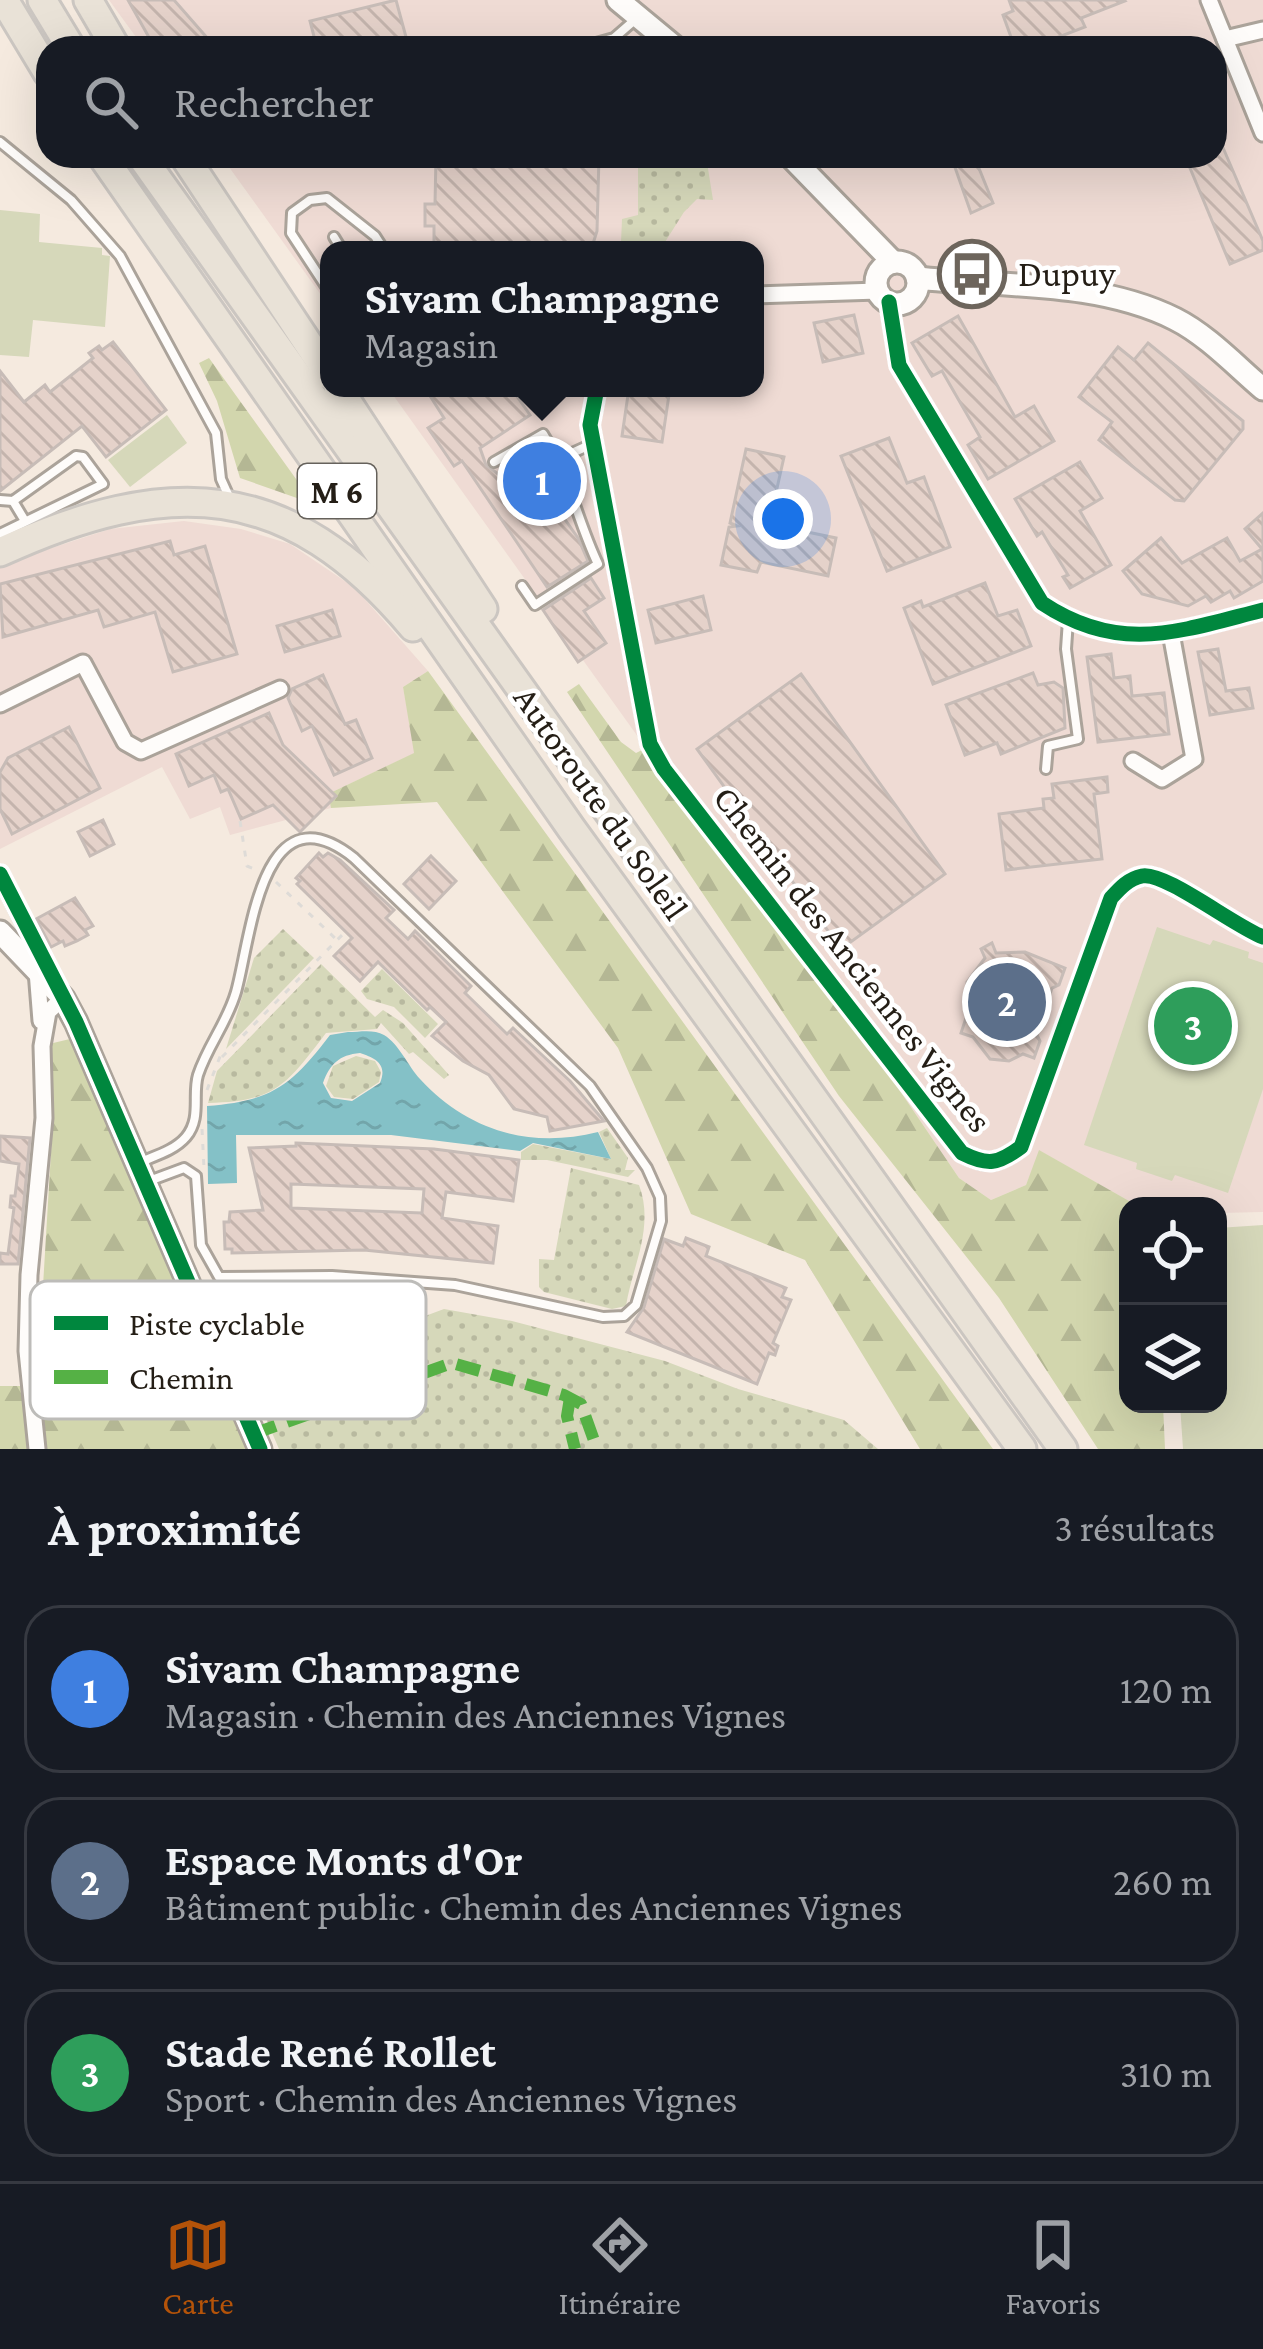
<!DOCTYPE html>
<html lang="fr">
<head>
<meta charset="utf-8">
<style>
  body { margin:0; font-family:"Crimson Pro",serif; background:#20242c; color:#f1f3f6 }
  .controls { position:absolute; right:36px; bottom:36px; display:grid; overflow:hidden; border-radius:24px; box-shadow:0 12px 48px #0002 }
  .controls button { width:108px; height:108px; display:grid; place-items:center; padding:0; border:0; border-bottom:3px solid #363941; background:#171b24; color:#f1f3f6; font:60px sans-serif }
  .you { position:absolute; left:783px; top:519px; width:42px; height:42px; margin:-30px; border:9px solid #fff; border-radius:50%; background:#1a73e8; box-shadow:0 0 0 18px #1a73e833 }
  .badge { display:grid; place-items:center; width:78px; height:78px; border-radius:50%; background:#b45309; color:#fff; font-size:39px; font-weight:700 }
  .pin { position:absolute; translate:-50% -50%; border:6px solid #fff; box-shadow:0 3px 12px #0006 }
  .popup { position:absolute; left:320px; top:241px; width:444px; height:156px; box-sizing:border-box; display:grid; place-content:center; border-radius:24px; background:#171b24; filter:drop-shadow(0 3px 9px #0005); font-size:39px; white-space:nowrap; color:#9ea1a6 }
  .popup b { font-size:45px; color:#f1f3f6 }
  .popup::after { content:''; position:absolute; left:50%; top:100%; margin-left:-24px; border:24px solid transparent; border-top-color:#171b24 }
  .list { margin:0; padding:0; list-style:none }
  h2 { display:flex; justify-content:space-between; align-items:center; height:156px; margin:0; padding:0 48px; font-size:51px }
  h2 small { font-size:39px; font-weight:400; color:#9ea1a6 }
  .list li { display:grid; grid-template-columns:78px 1fr auto; gap:36px; align-items:center; box-sizing:border-box; height:168px; margin:0 24px 24px; padding:0 24px; border:3px solid #363941; border-radius:36px }
  .list b { display:block; font-size:45px; white-space:nowrap }
  .list p { margin:0; font-size:39px; white-space:nowrap; color:#9ea1a6 }
  .list em { font-size:39px; font-style:normal; color:#9ea1a6 }
  .icon { flex:none; width:66px; height:66px; fill:none; stroke:currentColor; stroke-width:2; stroke-linecap:round; stroke-linejoin:round }
  .map { position:relative; flex:none; width:1263px; height:1449px; overflow:hidden }
  .search { position:absolute; background:#171b24; box-shadow:0 12px 48px #0002; left:36px; right:36px; top:36px; height:132px; display:flex; align-items:center; gap:30px; box-sizing:border-box; padding:0 42px; border-radius:36px; color:#9ea1a6; font-size:45px }
  .sheet { height:732px; background:#171b24 }
  nav { display:flex; justify-content:space-around; align-items:center; box-sizing:border-box; height:168px; border-top:3px solid #363941; background:#171b24; font-size:33px; color:#9ea1a6 }
  nav a { display:grid; justify-items:center; gap:6px }
  nav .on { color:#b45309 }
  .map>svg:first-child { display:block }
  .industrial { fill:#efdbd4 }
  .green { fill:url(#green-dots) }
  .forest { fill:url(#forest-firs) }
  .pitch { fill:#d6d8ba }
  .water { fill:url(#water-ripples); fill-rule:evenodd }
  .building { fill:url(#building-back-hatch); stroke:#c7bcb7; stroke-width:3; fill-rule:evenodd }
  .lines { fill:none; stroke-linecap:round; stroke-linejoin:round }
  .lane-casing { stroke:#aba39a; stroke-width:14 }
  .street-casing { stroke:#aba39a; stroke-width:21 }
  .secondary-casing { stroke:#aba39a; stroke-width:27 }
  .highway-casing { stroke:#cbc6c1; stroke-width:33 }
  .path { stroke:#dedbd7; stroke-width:3; stroke-dasharray:6 9; stroke-linecap:butt }
  .lane { stroke:#fefcfa; stroke-width:8 }
  .street { stroke:#fefcfa; stroke-width:15 }
  .secondary { stroke:#fefcfa; stroke-width:21 }
  .highway { stroke:#e9e2d7; stroke-width:27 }
  .quiet { stroke:#55b145; stroke-width:12; stroke-dasharray:24 12; stroke-linecap:butt }
  .cycleway-casing { stroke:#fff; stroke-width:22 }
  .cycleway { stroke:#00873e; stroke-width:15 }
  .labels { text-anchor:middle; dominant-baseline:central; stroke-width:9; stroke-linejoin:round; paint-order:stroke }
  .shield { fill:#fff; stroke:#66625c; stroke-width:3 }
  .shield-label { font-size:33px; font-weight:bold; fill:#241e16 }
  .poi-label { font-size:36px; fill:#241e16; stroke:#fff; text-anchor:start }
  .street-label { font-size:36px; fill:#241e16; stroke:#fff }
  .key { fill:#fff; stroke:#bdbcb9; stroke-width:3 }
  .key-label { font-size:33px; fill:#241e16 }
</style>
</head>
<body>
<div class="map">
<svg width="1263" height="1449" viewBox="0 0 1263 1449">
  <defs>
    <pattern id="green-dots" width="8" height="8" patternUnits="userSpaceOnUse" patternTransform="scale(3)"><rect width="8" height="8" fill="#d6d8ba"/><path d="M2 2h.1M6 6h.1" fill="none" stroke="#b8b99f" stroke-width="1.8" stroke-linecap="round"/></pattern>
    <pattern id="forest-firs" width="22" height="20" patternUnits="userSpaceOnUse" patternTransform="scale(3)"><rect width="22" height="20" fill="#d2d6ad"/><path d="M5 1l3.5 6h-7zM16 11l3.5 6h-7z" fill="#b4b794"/></pattern>
    <pattern id="water-ripples" width="26" height="14" patternUnits="userSpaceOnUse" patternTransform="scale(3)"><rect width="26" height="14" fill="#84c1c7"/><path d="M2 4q2-2 4 0t4 0M15 11q2-2 4 0t4 0" fill="none" stroke="#72a5aa"/></pattern>
    <pattern id="building-back-hatch" width="6" height="6" patternUnits="userSpaceOnUse" patternTransform="scale(3)"><rect width="6" height="6" fill="#e5d2ca"/><path d="M-1 5l2 2M0 0l6 6M5-1l2 2" fill="none" stroke="#c4b4ad"/></pattern>
  </defs>
  <rect width="100%" height="100%" fill="#f5eadf"/>
  <g class="industrial">
    <path d="M109 0H1263V1212L1218 1213V1206H1138L1040 1151 1026 1185 991 1200 959 1178 858 1029 646 748 388 388H755V250H329V306L221 156H1215V48H144Z"/>
    <path d="M184 521 241 529 290 544 355 588 428 671 403 687 415 753 328 794 331 808 230 835 220 807 190 819 162 767 0 849V525L24 557 110 529Z"/>
  </g>
  <g class="green">
    <path d="M638 156H706L713 200 697 199 684 212 660 250H616L621 242 622 219 638 215Z"/>
    <path d="M283 929 314 958 226 1049 254 958Z"/>
    <path d="M321 964 375 1017 383 1010 403 1023 449 1075 444 1079 413 1052 409 1054 381 1023 377 1029 326 1033C287 1084 276 1102 208 1103L217 1071Z"/>
    <path d="M382 969 438 1024 425 1038 394 1007 367 999 361 991Z"/>
    <path d="M356 1056 375 1061 381 1072 379 1082 353 1099 334 1097 326 1086 333 1066Z"/>
    <path d="M607 1128 628 1158 625 1170H635L628 1177 547 1160H521V1152L533 1144 611 1159 599 1132Z"/>
    <path d="M571 1168 639 1185C655 1227 632 1267 626 1306L612 1309 544 1292 539 1287V1259L554 1260Z"/>
    <path d="M444 1309 512 1321 665 1361 738 1389 844 1420 878 1449H279L250 1381Z"/>
  </g>
  <g class="forest">
    <path d="M209 358 314 504 240 478 217 401 199 363Z"/>
    <path d="M428 671 993 1449H920L805 1260 691 1214 618 1048 437 802 331 808 328 794 414 753 403 687Z"/>
    <path d="M579 684 621 742 636 753 646 748 858 1029 959 1178 991 1200 1026 1185 1039 1150 1138 1206H1128V1404H1163L1165 1449H1098L999 1298 839 1096 567 692Z"/>
    <path d="M74 1038 248 1449H0V1386H37L52 1136 49 1044Z"/>
  </g>
  <g class="pitch">
    <path d="M0 210 40 214 39 242 102 248V255L110 256 105 327 33 320 29 357 0 355Z"/>
    <path d="M167 415 187 443 130 487 108 460Z"/>
    <path d="M1157 927 1210 945 1213 940 1249 952 1248 958 1263 963V1089L1228 1193 1175 1175 1172 1181 1136 1169 1137 1163 1084 1145Z"/>
    <path d="M1263 1225V1449H1183L1180 1404H1218V1228Z"/>
  </g>
  <path class="water" d="M348 1032C360 1032 374 1029 384 1035 399 1044 408 1066 420 1079 468 1131 530 1149 598 1132L611 1159 533 1143 520 1151 391 1135H236L237 1183 208 1184 207 1106C272 1101 291 1086 330 1035ZM360 1053C375 1058 388 1064 380 1083L352 1101 331 1098 323 1083C330 1064 339 1055 360 1053Z"/>
  <g class="building">
    <path d="M128 0H174L216 48H155Z"/>
    <path d="M396 0 409 48H317L310 21Z"/>
    <path d="M1009 0H1124L1125 1 1081 18 1085 27 1030 48H1015L1003 15 1013 11Z"/>
    <path d="M1215 129 1263 241V250L1230 264 1185 156H1215Z"/>
    <path d="M436 156H599L597 231 591 250H434V226H425V204H435Z"/>
    <path d="M951 156H974L993 203 971 213Z"/>
    <path d="M854 315 863 353 823 362 814 323Z"/>
    <path d="M958 316 1015 417 1034 406 1054 441 988 479 968 445 980 437 942 371 932 376 912 343Z"/>
    <path d="M113 342 166 410 106 457 82 426 0 491V371L24 402 45 385 50 392 93 358 89 353 99 346 102 350Z"/>
    <path d="M1148 343 1243 421V429L1184 501 1175 500 1099 440 1112 422 1079 397 1118 347 1134 360Z"/>
    <path d="M425 388H511L530 415 480 448 486 465 498 474 536 449 559 486 547 494 578 538 588 561 547 587 462 461 454 466 428 428 444 418Z"/>
    <path d="M629 388H670L662 442 622 436Z"/>
    <path d="M889 438 907 483 924 477 950 547 887 571 841 456Z"/>
    <path d="M746 449 784 457 769 524 836 538 828 576 761 562 757 572 721 565 729 527 737 526 730 523Z"/>
    <path d="M1080 462 1102 498 1080 511 1111 565 1070 588 1063 577 1068 575 1042 532 1037 536 1015 499Z"/>
    <path d="M1263 513V581L1234 598 1230 591 1211 602 1206 596 1188 606 1142 594 1123 571 1161 538 1182 563 1227 538 1240 561 1262 549 1245 529Z"/>
    <path d="M170 541 174 555 205 546 237 654 173 672 155 612 104 627 98 610 3 637 0 584Z"/>
    <path d="M591 578 604 598 584 611 606 643 578 662 543 610Z"/>
    <path d="M985 583 998 616 1017 610 1031 646 933 684 904 608 921 601 923 607Z"/>
    <path d="M703 596 711 630 656 643 648 610Z"/>
    <path d="M332 610 340 636 285 652 277 626Z"/>
    <path d="M1218 649 1226 691 1249 688 1253 708 1210 715 1198 652Z"/>
    <path d="M1111 654 1114 678 1130 676 1132 696 1164 693 1169 734 1098 742 1087 657Z"/>
    <path d="M1033 673 1038 685 1054 682 1063 688 1065 728 1001 754 997 743 965 755 946 705Z"/>
    <path d="M801 674 945 874 841 949 697 749Z"/>
    <path d="M323 675 345 724 356 720 372 758 334 775 312 726 302 731 288 698 292 689Z"/>
    <path d="M269 713 283 745 336 796 300 832 273 805 241 819 228 789 221 792 214 775 189 786 176 754Z"/>
    <path d="M69 727 100 788 12 834 0 809V772L8 758Z"/>
    <path d="M1107 777 1108 792 1094 794 1102 859 1006 870 999 814 1044 808 1043 799 1054 798 1052 784Z"/>
    <path d="M103 820 114 844 90 856 78 832Z"/>
    <path d="M319 853 323 857 328 853 340 860 394 910 386 918 408 939 415 931 471 986 465 993 507 1034 513 1028 570 1081 604 1121 550 1131 547 1117 514 1109 489 1075 463 1061 432 1036 446 1022 430 1007 427 1010 378 962 360 981 334 956 352 938 297 884 300 881 296 878Z"/>
    <path d="M431 856 456 881 429 909 404 884Z"/>
    <path d="M75 898 93 926 85 930 88 935 77 941 65 946 63 941 51 947 36 919Z"/>
    <path d="M992 943 996 953 1025 952 1065 968 1059 985 1052 988 1037 1035 1040 1041 1034 1058 1023 1054 1009 1061 990 1059 973 1037 961 1033 966 1018 967 982 985 958 981 949Z"/>
    <path d="M0 1136 30 1138 18 1264H0V1253L8 1254 14 1208 10 1207 11 1196H15L19 1164 0 1161Z"/>
    <path d="M296 1143 434 1149 519 1160 513 1201 446 1192 442 1218 498 1226 493 1263 364 1250 232 1253V1249H225L224 1222H229L230 1212 263 1210 249 1148 296 1146ZM291 1184 424 1189 422 1213 291 1208Z"/>
    <path d="M686 1238 709 1247 706 1256 786 1288 782 1297 791 1300 773 1343 778 1346 775 1355 769 1353 757 1384 627 1332 644 1307 664 1239 683 1246Z"/>
  </g>
  <g class="lines">
    <g class="lane-casing">
      <g id="lane">
        <path d="M578 48 614 38 637 18"/>
        <path d="M0 142 71 200 120 256 216 433 221 479 230 499"/>
        <path d="M334 237 342 250"/>
        <path d="M329 291 291 233 292 213 310 200 327 198 375 236 384 250"/>
        <path d="M559 459 594 443"/>
        <path d="M494 462 543 434C570 477 577 520 598 564L535 605 522 586"/>
        <path d="M0 500 13 501 76 456 83 457 103 484 0 534"/>
        <path d="M13 501 25 521"/>
        <path d="M1046 769 1048 746 1078 739 1066 649 1068 620"/>
        <path d="M138 1163C154 1156 174 1151 186 1137 202 1118 192 1095 198 1075 208 1045 227 1023 236 992 251 939 261 784 354 858L590 1086 647 1168 660 1197 661 1221 636 1305 624 1316 603 1317 455 1285 332 1276 219 1277 201 1245 196 1176 184 1168 149 1181"/>
      </g>
    </g>
    <g class="street-casing">
      <g id="street">
        <path d="M1209 0 1263 133"/>
        <path d="M1225 39 1263 30"/>
        <path d="M755 295 878 291"/>
        <path d="M889 302 899 365 1042 603C1120 655 1180 631 1263 610"/>
        <path d="M597 388 590 425 650 744 664 769 962 1153C988 1166 998 1164 1021 1147L1111 898C1120 888 1128 879 1142 876 1164 871 1234 926 1263 937"/>
        <path d="M0 704 83 663 125 742 141 751 280 689"/>
        <path d="M1133 761 1162 779 1194 759 1171 633"/>
        <path d="M0 874 63 998 48 1012 42 1046 44 1118 29 1275 27 1351 37 1449"/>
        <path d="M37 971 41 1021"/>
      </g>
    </g>
    <g class="secondary-casing">
      <g id="secondary">
        <path d="M618 0 676 48"/>
        <path d="M790 156 893 262"/>
        <circle cx="897" cy="283" r="21"/>
        <path d="M917 278C1002 287 1097 280 1175 319 1207 335 1236 366 1263 389"/>
        <path d="M0 932 63 998 76 1022 260 1449"/>
      </g>
    </g>
    <g class="highway-casing">
      <g id="highway">
        <path d="M4 0 48 73"/>
        <path d="M42 0 71 48"/>
        <path d="M88 0 116 48"/>
        <path d="M102 156 571 828 1022 1449"/>
        <path d="M141 156 1063 1449"/>
        <path d="M184 156 329 375"/>
        <path d="M338 388 483 609"/>
        <path d="M0 552C169 475 288 478 413 627"/>
      </g>
    </g>
    <g class="path">
      <path d="M240 821 247 866 259 871"/>
      <path d="M276 882 337 940"/>
      <path d="M222 1057 348 929"/>
      <path d="M207 1090 223 1049"/>
      <path d="M202 1129 204 1168"/>
    </g>
    <use href="#lane" class="lane"/>
    <use href="#street" class="street"/>
    <use href="#secondary" class="secondary"/>
    <use href="#highway" class="highway"/>
    <g class="quiet">
      <path d="M570 1398 567 1416 575 1449"/>
      <path d="M253 1434 452 1363 564 1395 581 1404 597 1449"/>
    </g>
    <g class="cycleway-casing">
      <g id="cycleway">
        <path d="M889 302 899 365 1042 603C1120 655 1180 631 1263 610"/>
        <path d="M597 388 590 425 650 744 664 769 962 1153C988 1166 998 1164 1021 1147L1111 898C1120 888 1128 879 1142 876 1164 871 1234 926 1263 937"/>
        <path d="M0 874 76 1022 260 1449"/>
      </g>
    </g>
    <use href="#cycleway" class="cycleway"/>
  </g>
  <defs>
    <g id="bus-ring" transform="scale(3.45)"><circle r="9.5" fill="#fff" stroke="#6d655c" stroke-width="1.5"/><path d="M-5-6H5V4H4V6H2V4H-2V6H-4V4H-5ZM-3.5-4V0h7V-4ZM-3.5 1.2v1.5H-2V1.2ZM2 1.2v1.5H3.5V1.2Z" fill="#6d655c"/></g>
  </defs>
  <g fill-rule="evenodd">
    <use href="#bus-ring" x="972" y="274"/>
  </g>
  <g class="labels">
    <rect class="shield" x="298" y="464" width="78" height="54" rx="9"/>
    <g class="shield-label">
      <text x="337" y="491">M 6</text>
    </g>
    <g class="poi-label">
      <text x="1018" y="274">Dupuy</text>
    </g>
    <g class="street-label">
      <text transform="translate(601 803) rotate(55)">Autoroute du Soleil</text>
      <text transform="translate(853 959) rotate(52)">Chemin des Anciennes Vignes</text>
    </g>
  </g>
  <rect x="30" y="1281" width="396" height="138" rx="18" class="key"/>
  <rect x="54" y="1316" width="54" height="14" fill="#00873e"/>
  <rect x="54" y="1370" width="54" height="14" fill="#55b145"/>
  <g class="key-label">
    <text x="129" y="1335">Piste cyclable</text>
    <text x="129" y="1389">Chemin</text>
  </g>
</svg>
<div class="controls">
<button><svg class="icon" aria-label="locate" viewBox="0 0 24 24"><circle cx="12" cy="12" r="6"/><path d="M12 2v4M12 18v4M2 12h4M18 12h4"/></svg></button>
<button><svg class="icon" aria-label="layers" viewBox="0 0 24 24"><path d="M12 4l9 5-9 5-9-5zM3 14l9 5 9-5"/></svg></button>
</div>
<div class="you"></div>
<div class="pin badge" style="left:542px;top:481px;background:#3f7fe0">1</div>
<div class="popup"><b>Sivam Champagne</b>Magasin</div>
<div class="pin badge" style="left:1007px;top:1002px;background:#5c6f8a">2</div>
<div class="pin badge" style="left:1193px;top:1026px;background:#2e9e5b">3</div>
<div class="search"><svg class="icon" aria-label="search" viewBox="0 0 24 24"><circle cx="10" cy="10" r="6"/><path d="M15 15l6 6"/></svg>Rechercher</div>
</div>
<section class="sheet">
<h2>À proximité<small>3 résultats</small></h2>
<ul class="list">
<li><span class="badge" style="background:#3f7fe0">1</span><div><b>Sivam Champagne</b><p>Magasin · Chemin des Anciennes Vignes</p></div><em>120 m</em></li>
<li><span class="badge" style="background:#5c6f8a">2</span><div><b>Espace Monts d'Or</b><p>Bâtiment public · Chemin des Anciennes Vignes</p></div><em>260 m</em></li>
<li><span class="badge" style="background:#2e9e5b">3</span><div><b>Stade René Rollet</b><p>Sport · Chemin des Anciennes Vignes</p></div><em>310 m</em></li>
</ul>
</section>
<nav>
<a class="on"><svg class="icon" aria-label="map" viewBox="0 0 24 24"><path d="M3 6l6-2 6 2 6-2v14l-6 2-6-2-6 2zM9 4v14M15 6v14"/></svg>Carte</a>
<a><svg class="icon" aria-label="directions" viewBox="0 0 24 24"><path d="M12 3l9 9-9 9-9-9zM9 14v-3h6M13 9l2 2-2 2"/></svg>Itinéraire</a>
<a><svg class="icon" aria-label="saved" viewBox="0 0 24 24"><path d="M7 4h10v16l-5-4-5 4z"/></svg>Favoris</a>
</nav>
</body>
</html>
